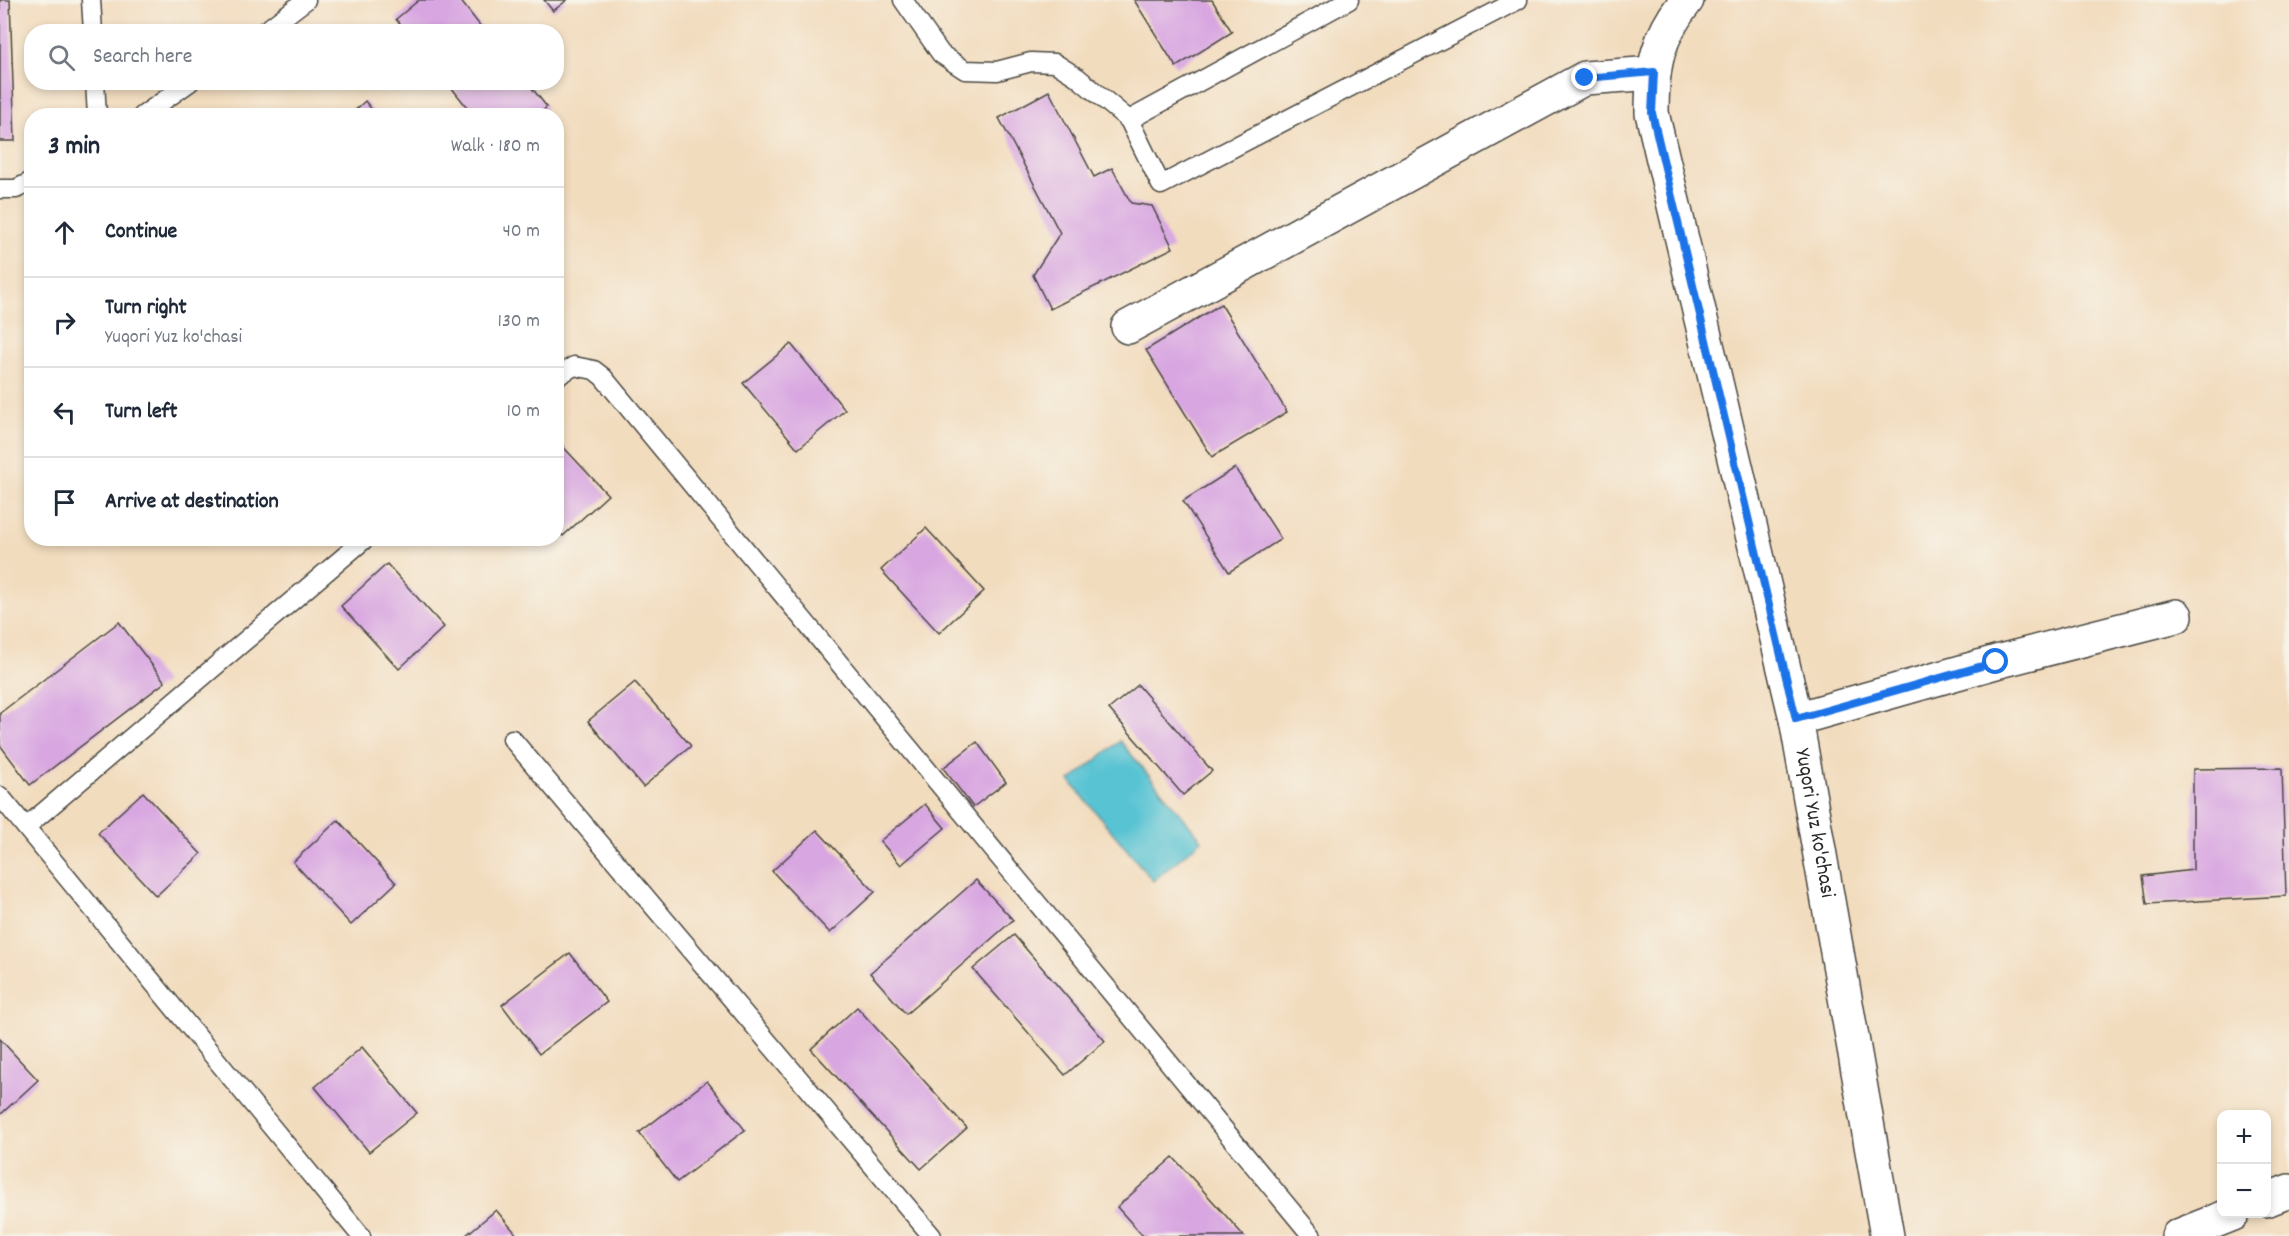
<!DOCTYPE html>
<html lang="en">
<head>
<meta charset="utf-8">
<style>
  body { margin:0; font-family:Dekko,sans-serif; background:#f2f2f3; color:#1f2937 }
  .controls { position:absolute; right:18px; bottom:18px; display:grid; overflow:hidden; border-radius:12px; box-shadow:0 3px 9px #0003 }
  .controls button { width:54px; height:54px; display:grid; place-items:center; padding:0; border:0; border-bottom:2px solid #e0e1e3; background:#fff; color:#1f2937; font:30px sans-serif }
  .stop { position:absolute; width:18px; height:18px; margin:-14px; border:4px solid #1a73e8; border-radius:50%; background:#fff }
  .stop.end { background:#1a73e8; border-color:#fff; box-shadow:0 2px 6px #0008 }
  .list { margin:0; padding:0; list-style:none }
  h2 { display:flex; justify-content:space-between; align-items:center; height:78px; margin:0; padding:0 24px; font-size:26px }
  h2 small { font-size:20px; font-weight:400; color:#747a83 }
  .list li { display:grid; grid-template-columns:39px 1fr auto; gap:18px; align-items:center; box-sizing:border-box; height:90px; padding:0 24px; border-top:2px solid #e0e1e3 }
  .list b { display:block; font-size:22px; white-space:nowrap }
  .list p { margin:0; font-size:20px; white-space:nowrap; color:#747a83 }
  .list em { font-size:20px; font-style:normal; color:#747a83 }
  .icon { flex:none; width:33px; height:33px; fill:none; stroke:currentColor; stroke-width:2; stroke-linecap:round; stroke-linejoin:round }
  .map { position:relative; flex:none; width:2289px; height:1236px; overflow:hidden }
  .search { position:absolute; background:#fff; box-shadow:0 3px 9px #0003; left:24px; top:24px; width:540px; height:66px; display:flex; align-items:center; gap:15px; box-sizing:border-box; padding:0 21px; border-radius:24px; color:#747a83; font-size:22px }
  .panel { position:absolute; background:#fff; box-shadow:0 3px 9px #0003; left:24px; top:108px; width:540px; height:438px; border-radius:24px }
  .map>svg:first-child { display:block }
  .water { fill:#58c3d3; stroke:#42777f; stroke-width:1.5 }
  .building { fill:#d8a6e1 }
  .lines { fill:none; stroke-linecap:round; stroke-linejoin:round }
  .service-casing { stroke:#494641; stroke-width:21 }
  .minor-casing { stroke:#494641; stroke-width:36 }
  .service { stroke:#fff; stroke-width:18 }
  .minor { stroke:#fff; stroke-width:33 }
  .route { stroke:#1a73e8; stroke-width:8 }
  .labels { text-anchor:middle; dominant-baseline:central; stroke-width:6; stroke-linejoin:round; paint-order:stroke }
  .street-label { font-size:22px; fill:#2b2b2b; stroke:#f7f3e8 }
</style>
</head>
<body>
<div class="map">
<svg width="2289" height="1236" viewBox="0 0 2289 1236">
  <rect width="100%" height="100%" fill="#f7f3e8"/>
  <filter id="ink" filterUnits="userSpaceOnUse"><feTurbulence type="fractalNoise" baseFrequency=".0167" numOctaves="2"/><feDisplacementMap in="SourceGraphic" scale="12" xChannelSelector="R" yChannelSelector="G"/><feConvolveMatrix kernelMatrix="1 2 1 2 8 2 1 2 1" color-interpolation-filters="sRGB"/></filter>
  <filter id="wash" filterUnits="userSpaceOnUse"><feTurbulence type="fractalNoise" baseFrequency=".008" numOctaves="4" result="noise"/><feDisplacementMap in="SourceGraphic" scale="24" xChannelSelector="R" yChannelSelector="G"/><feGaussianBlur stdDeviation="1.35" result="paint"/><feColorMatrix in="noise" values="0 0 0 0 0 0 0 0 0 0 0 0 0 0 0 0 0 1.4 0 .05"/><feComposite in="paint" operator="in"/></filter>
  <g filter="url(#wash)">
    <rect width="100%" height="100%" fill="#f2dcbe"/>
    <path class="water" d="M1120 741 1202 840 1153 881 1070 781Z"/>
    <g id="blocks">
      <g class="building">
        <path d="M0 0H10L15 141H0Z"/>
        <path d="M419 0H460L485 32H406L396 19Z"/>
        <path d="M544 0H567L553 11Z"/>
        <path d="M1134 0H1212L1232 32 1176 67Z"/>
        <path d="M447 82H527L547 107 536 116H474Z"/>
        <path d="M1049 91 1094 177 1112 168 1131 203 1152 206 1173 248 1050 309 1033 275 1060 233 999 118Z"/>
        <path d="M365 101 377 116H349Z"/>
        <path d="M1221 304 1287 412 1212 457 1146 350Z"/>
        <path d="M791 344 845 410 798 449 743 383Z"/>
        <path d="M556 439 608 495 563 536 556 529Z"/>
        <path d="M1235 468 1281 539 1229 572 1183 501Z"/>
        <path d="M926 528 984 591 939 633 881 570Z"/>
        <path d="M387 564 444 627 399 669 341 606Z"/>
        <path d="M119 622 165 682 30 785 0 745V713Z"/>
        <path d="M635 682 691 746 643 787 588 721Z"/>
        <path d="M1138 685 1212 771 1183 795 1109 709Z"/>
        <path d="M977 742 1006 782 973 807 943 768Z"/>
        <path d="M2282 768 2286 896 2147 904 2143 876 2193 870V769Z"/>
        <path d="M143 792 201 854 156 896 98 833Z"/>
        <path d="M925 804 945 828 901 865 880 841Z"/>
        <path d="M338 820 396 883 351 925 293 862Z"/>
        <path d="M817 830 875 892 830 933 772 871Z"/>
        <path d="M976 880 1013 920 906 1014 870 973Z"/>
        <path d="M1014 935 1105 1041 1065 1075 973 969Z"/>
        <path d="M570 953 607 1002 539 1054 502 1005Z"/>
        <path d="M857 1007 967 1128 921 1169 811 1049Z"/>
        <path d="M0 1039 38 1080 0 1115Z"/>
        <path d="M362 1047 417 1113 369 1152 315 1087Z"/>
        <path d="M707 1081 745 1130 677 1182 639 1133Z"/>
        <path d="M1173 1157 1244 1236H1143L1117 1207Z"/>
        <path d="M496 1210 518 1236H465Z"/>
      </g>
    </g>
  </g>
  <g filter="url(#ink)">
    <use href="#blocks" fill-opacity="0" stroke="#494641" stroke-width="1.5"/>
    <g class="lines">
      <g class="service-casing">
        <g id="service">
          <path d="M91 0 93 32"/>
          <path d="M903 0 941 54 965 70 997 71 1031 62 1055 63 1077 77 1129 120 1161 185 1518 0"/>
          <path d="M264 32 306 0"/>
          <path d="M95 82 97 116"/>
          <path d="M142 116 190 82"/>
          <path d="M1129 120 1349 0"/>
          <path d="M0 189H16L32 181"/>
          <path d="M556 377 574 366 594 370 603 377 1312 1236"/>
          <path d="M512 739 932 1236"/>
          <path d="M0 796 361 1236"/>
          <path d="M26 827 366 538"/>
        </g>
      </g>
      <g class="minor-casing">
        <g id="minor">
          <path id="s1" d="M1687 0C1657 37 1652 66 1652 113L1796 719 1887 1236"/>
          <path d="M1128 327 1585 78 1654 73"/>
          <path d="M1796 719 1996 662 2176 616"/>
          <path d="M2266 1200 2289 1191"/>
          <path d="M2178 1236 2233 1214"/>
        </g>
      </g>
      <use href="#service" class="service"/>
      <use href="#minor" class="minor"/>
    </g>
  </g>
  <g class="lines" filter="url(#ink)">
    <path class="route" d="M1585 78 1654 72 1652 113 1796 719 1996 662"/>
  </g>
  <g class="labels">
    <g class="street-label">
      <text stroke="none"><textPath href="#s1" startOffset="850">Yuqori Yuz ko'chasi</textPath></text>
    </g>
  </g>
</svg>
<div class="controls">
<button>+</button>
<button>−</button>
</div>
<div class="stop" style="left:1996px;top:662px"></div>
<div class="stop end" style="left:1585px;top:78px"></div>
<div class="search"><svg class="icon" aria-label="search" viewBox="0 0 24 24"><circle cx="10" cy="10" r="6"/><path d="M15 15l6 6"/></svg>Search here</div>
<section class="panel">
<h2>3 min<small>Walk · 180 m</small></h2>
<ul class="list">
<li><svg class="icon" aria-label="ahead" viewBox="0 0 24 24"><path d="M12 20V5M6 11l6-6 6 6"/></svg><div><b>Continue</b></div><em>40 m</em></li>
<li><svg class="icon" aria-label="right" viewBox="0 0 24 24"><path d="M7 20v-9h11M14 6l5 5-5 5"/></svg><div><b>Turn right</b><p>Yuqori Yuz ko'chasi</p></div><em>130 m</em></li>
<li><svg class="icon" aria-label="left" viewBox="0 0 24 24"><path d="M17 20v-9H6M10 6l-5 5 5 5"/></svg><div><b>Turn left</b></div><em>10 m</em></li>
<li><svg class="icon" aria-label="arrive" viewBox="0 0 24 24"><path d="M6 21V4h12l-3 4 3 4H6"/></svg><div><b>Arrive at destination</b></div></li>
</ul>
</section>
</div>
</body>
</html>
